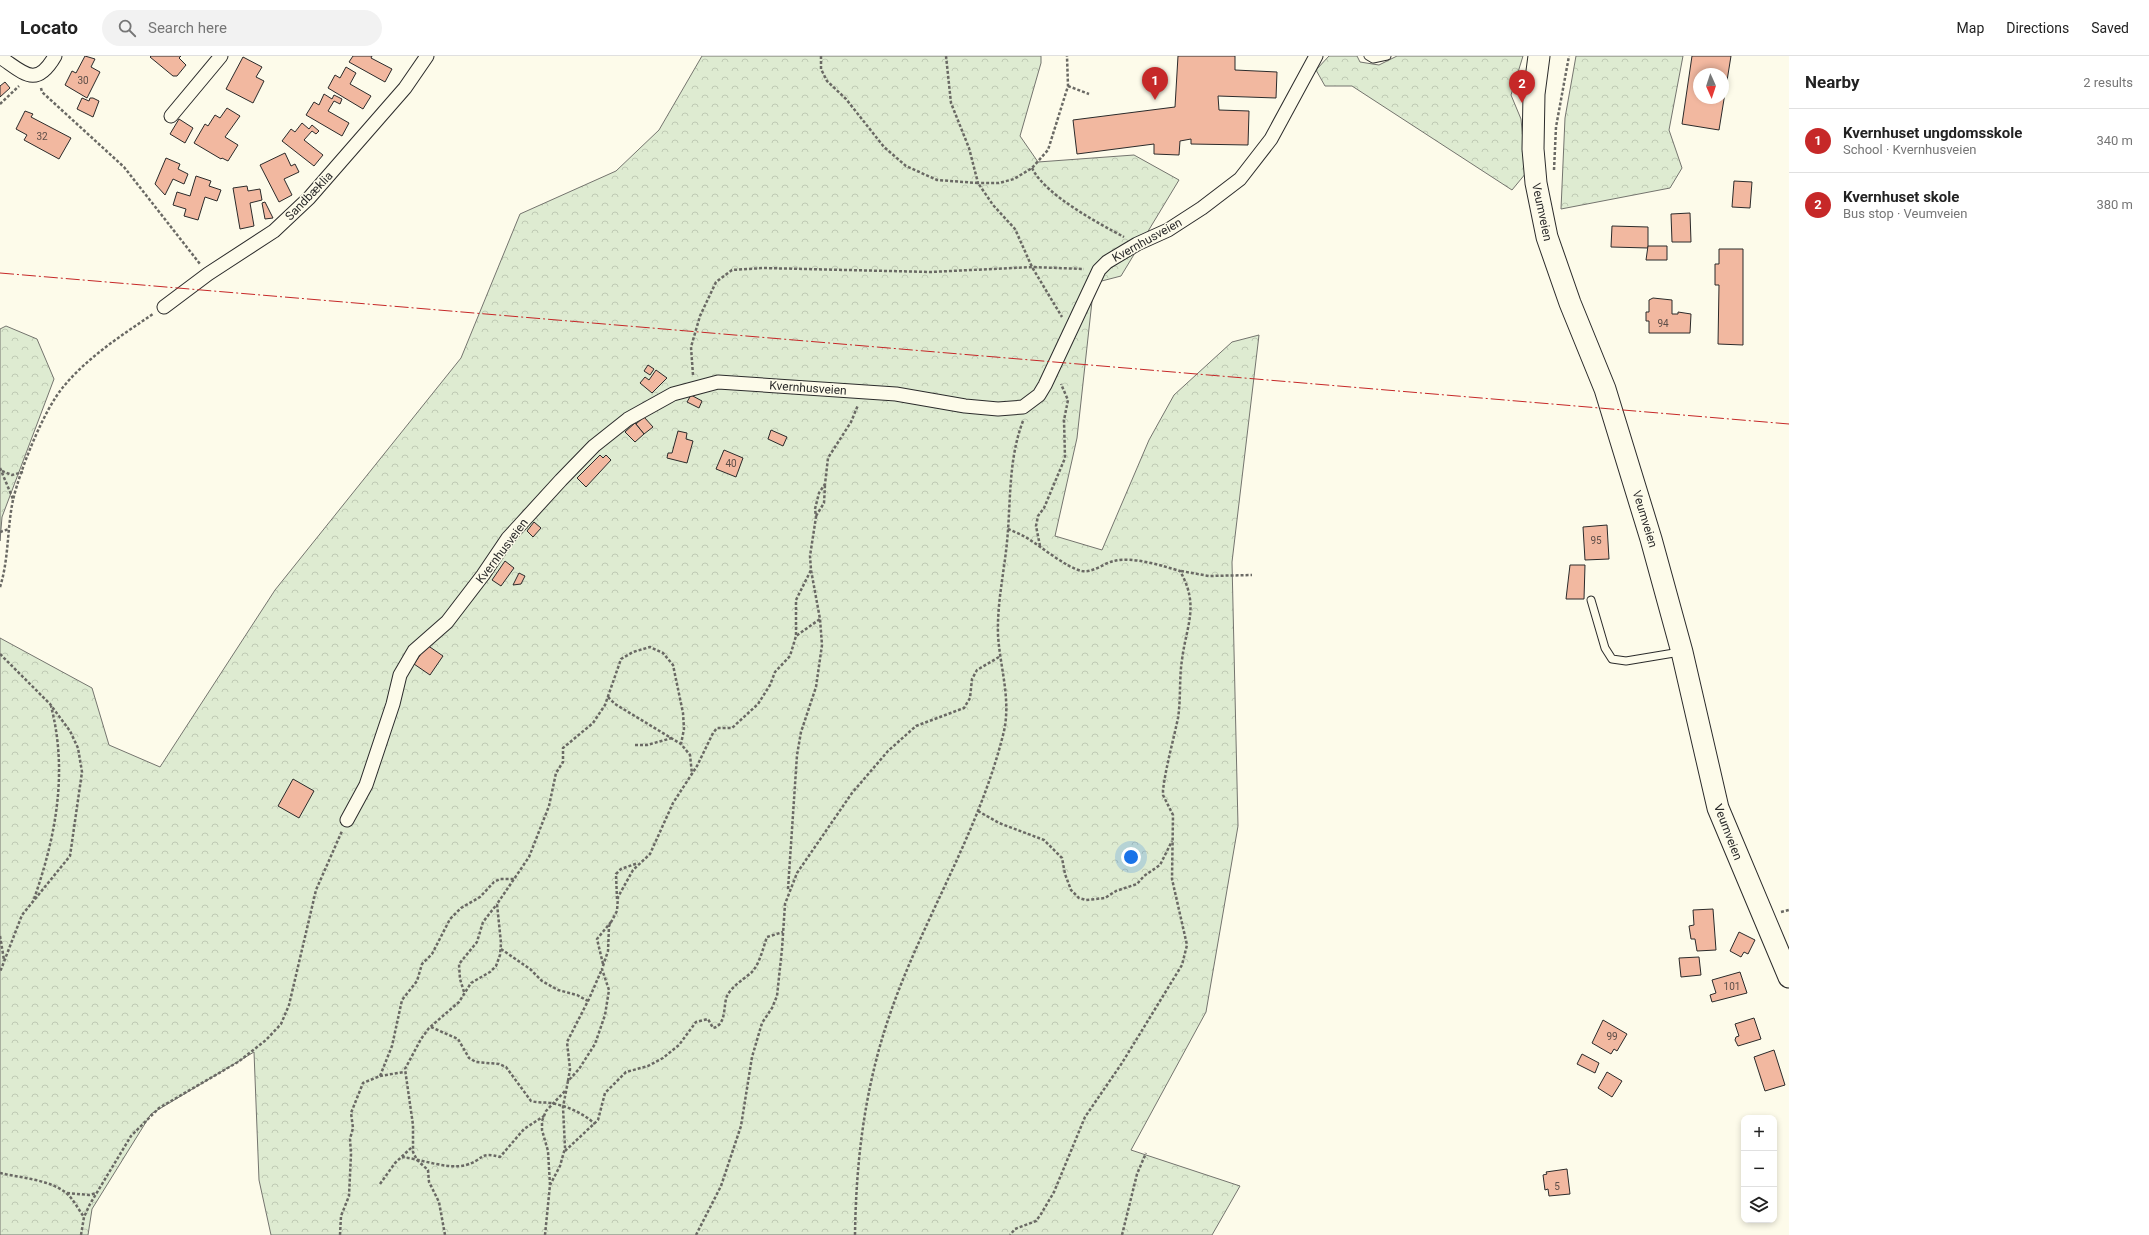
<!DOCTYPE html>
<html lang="en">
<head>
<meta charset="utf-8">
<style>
  body { margin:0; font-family:Roboto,sans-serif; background:#f2f2f2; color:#222 }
  .controls { position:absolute; right:12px; bottom:12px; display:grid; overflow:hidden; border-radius:8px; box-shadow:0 2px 6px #0003 }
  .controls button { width:36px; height:36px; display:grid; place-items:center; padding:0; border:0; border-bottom:1px solid #e0e0e0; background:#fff; color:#222; font:20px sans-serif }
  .compass { position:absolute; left:1693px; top:12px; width:36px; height:36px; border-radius:50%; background:#fff; box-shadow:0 2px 6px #0003; rotate:177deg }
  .you { position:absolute; left:1131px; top:801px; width:14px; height:14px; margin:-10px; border:3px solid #fff; border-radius:50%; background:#1a73e8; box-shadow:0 0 0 6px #1a73e833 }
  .badge { display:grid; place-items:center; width:26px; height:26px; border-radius:50%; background:#c62828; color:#fff; font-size:13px; font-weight:700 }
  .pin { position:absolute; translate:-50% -33px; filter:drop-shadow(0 1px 2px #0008) }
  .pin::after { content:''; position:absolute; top:21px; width:14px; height:12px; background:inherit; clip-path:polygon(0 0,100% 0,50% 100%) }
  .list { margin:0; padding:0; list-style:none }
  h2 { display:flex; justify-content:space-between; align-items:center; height:52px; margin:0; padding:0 16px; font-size:17px }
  h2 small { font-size:13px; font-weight:400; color:#767676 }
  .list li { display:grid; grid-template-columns:26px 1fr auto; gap:12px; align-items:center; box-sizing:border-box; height:64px; padding:0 16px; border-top:1px solid #e0e0e0 }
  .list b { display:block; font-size:15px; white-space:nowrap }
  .list p { margin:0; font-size:13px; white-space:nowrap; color:#767676 }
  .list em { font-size:13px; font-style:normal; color:#767676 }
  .icon { flex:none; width:22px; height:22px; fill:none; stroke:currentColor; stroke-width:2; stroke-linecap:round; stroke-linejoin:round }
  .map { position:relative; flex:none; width:1789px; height:1179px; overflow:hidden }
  header { display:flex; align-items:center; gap:24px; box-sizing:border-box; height:56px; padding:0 20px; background:#fff; border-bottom:1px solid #e0e0e0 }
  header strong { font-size:19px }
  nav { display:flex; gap:22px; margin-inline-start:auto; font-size:14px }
  .search { width:280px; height:36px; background:#f2f2f2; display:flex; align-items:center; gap:10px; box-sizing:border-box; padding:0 14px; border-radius:22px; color:#767676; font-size:15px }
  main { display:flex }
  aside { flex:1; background:#fff }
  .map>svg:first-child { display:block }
  .forest { fill:url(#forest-crowns); stroke:#74746e }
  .building { fill:#f2b8a0; stroke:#2b2b2b; fill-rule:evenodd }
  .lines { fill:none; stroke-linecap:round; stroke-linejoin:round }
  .service-casing { stroke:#2b2b2b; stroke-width:9 }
  .minor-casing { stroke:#2b2b2b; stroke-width:15 }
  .primary-casing { stroke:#2b2b2b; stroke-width:23 }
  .path { stroke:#6a6964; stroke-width:2.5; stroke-dasharray:3 2; stroke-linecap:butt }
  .service { stroke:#fdfbea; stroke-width:7 }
  .minor { stroke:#fdfbea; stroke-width:13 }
  .primary { stroke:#fdfbea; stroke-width:21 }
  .power { stroke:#c62828; stroke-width:1; stroke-dasharray:14 3 2 3; stroke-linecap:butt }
  .labels { text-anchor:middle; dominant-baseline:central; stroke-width:3; stroke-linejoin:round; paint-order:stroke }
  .number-label { font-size:10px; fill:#5d4e48 }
  .street-label { font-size:12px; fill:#2b2b2b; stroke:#fdfbea }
</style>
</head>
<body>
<header>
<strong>Locato</strong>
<div class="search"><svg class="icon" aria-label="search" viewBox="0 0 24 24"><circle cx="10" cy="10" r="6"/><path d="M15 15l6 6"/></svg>Search here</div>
<nav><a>Map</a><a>Directions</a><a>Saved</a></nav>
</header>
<main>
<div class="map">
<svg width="1789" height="1179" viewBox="0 0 1789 1179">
  <defs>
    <pattern id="forest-crowns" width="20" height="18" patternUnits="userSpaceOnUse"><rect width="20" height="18" fill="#deebd1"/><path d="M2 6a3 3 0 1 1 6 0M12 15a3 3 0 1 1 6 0" fill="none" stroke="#bfcab4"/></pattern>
  </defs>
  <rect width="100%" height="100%" fill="#fdfbea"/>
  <g class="forest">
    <path d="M702 0H1041V7L1020 80 1038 106 1134 99 1179 124 1121 220 1094 227 1077 382 1055 480 1102 494 1149 384 1174 339 1232 286 1259 279 1232 506 1238 770 1206 956 1131 1094 1240 1130 1212 1179H271L259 1124 254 996 151 1058 92 1153 88 1179H0V582L92 632 109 689 160 711 275 534 461 302 520 158 616 115 659 74Z"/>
    <path d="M1329 0H1357L1360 6 1379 9 1397 0H1523L1511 39 1521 63 1526 117 1512 134 1352 30H1325L1316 14Z"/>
    <path d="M1576 0H1683L1669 74 1682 112 1670 132 1561 153 1565 62Z"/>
    <path d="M6 270 37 283 54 323 2 461 0 485V273Z"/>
  </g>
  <g class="building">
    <path d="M85 0 95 3 91 11 100 16 87 42 65 29 72 15 76 17Z"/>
    <path d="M151 0H181L179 2 186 9 177 20H173L150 1Z"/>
    <path d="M353 0H372L371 2 392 13 385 26 349 6Z"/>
    <path d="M1178 0H1235V14L1277 16 1276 42 1218 40 1219 54 1249 55 1248 89 1191 88V83L1180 85 1179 99 1154 98V88L1077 98 1073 64 1175 51Z"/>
    <path d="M1692 0H1731L1719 74 1682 68ZM1699 18H1723V42H1699Z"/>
    <path d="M243 1 262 11 256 21 264 25 253 47 226 33Z"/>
    <path d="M346 11 356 17 350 28 371 40 363 53 328 32 335 19 340 22Z"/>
    <path d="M5 26 10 32 0 41V30Z"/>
    <path d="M324 38 332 43 334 39 342 43 340 48 334 45 328 55 349 67 342 80 306 59 314 46 319 49Z"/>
    <path d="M82 42 89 45 90 42H93L99 45 93 61 77 53Z"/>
    <path d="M227 52 240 60 225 81 238 89 228 105 222 102 221 103 194 87 205 68 208 70 215 59 220 62Z"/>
    <path d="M25 55 33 58 31 61 71 82 59 103 24 84 27 79 16 73Z"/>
    <path d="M179 63 193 72 185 87 170 78Z"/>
    <path d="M302 67 309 73 312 69 319 75 316 78 312 75 304 84 323 99 314 110 282 85 291 73 295 76Z"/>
    <path d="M285 97 291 110 295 108 299 116 284 123 292 139 279 146 260 109Z"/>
    <path d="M166 102 180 108 178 113 188 118 184 128 173 123 165 139 155 128Z"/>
    <path d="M196 120 211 125 209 130 221 134 217 145 205 141 198 164 184 160 186 153 173 149 177 136 190 140Z"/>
    <path d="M1734 125 1752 126 1750 152 1732 151Z"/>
    <path d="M247 130 248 135 260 133 262 144 250 147 254 170 240 173 233 132Z"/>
    <path d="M265 146 273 162 265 163 262 147Z"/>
    <path d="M1690 157 1691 186H1672L1671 158Z"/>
    <path d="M1612 170 1648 171V192L1611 191Z"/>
    <path d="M1648 190H1667V204H1646Z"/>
    <path d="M1719 193H1743V289L1718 288 1719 229H1715V208H1719Z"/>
    <path d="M1653 242 1672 244V258H1678V256L1691 258 1690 277H1649V265H1646V256H1649V244Z"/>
    <path d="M648 309 654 313 650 319 644 315Z"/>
    <path d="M656 314 667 322 652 337 640 327 645 321 649 324Z"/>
    <path d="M691 339 702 345 699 352 687 346Z"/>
    <path d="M644 361 653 371 644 378 636 368Z"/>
    <path d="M635 367 644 378 635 386 625 376Z"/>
    <path d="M771 374 787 381 783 390 768 383Z"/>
    <path d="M678 375 687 377 686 383 693 385 687 407 667 402 668 397H672Z"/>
    <path d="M724 394 743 402 736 421 716 413Z"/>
    <path d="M600 399 603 402 606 399 611 404 586 431 577 422Z"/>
    <path d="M534 466 541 472 533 481 527 475Z"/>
    <path d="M1607 469 1609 503 1585 504 1583 471Z"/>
    <path d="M505 505 514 512 501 530 492 524Z"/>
    <path d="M1570 509H1585L1584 543H1566Z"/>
    <path d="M519 517 525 520 521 528 513 529Z"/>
    <path d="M427 589 443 600 430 619 414 608Z"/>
    <path d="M293 723 314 735 299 762 278 750Z"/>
    <path d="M1713 853 1716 894 1697 895 1695 883H1691L1689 870 1694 869 1693 854Z"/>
    <path d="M1739 876 1755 884 1748 898 1744 896 1741 901 1730 895Z"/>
    <path d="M1699 901 1701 919 1681 921 1679 902Z"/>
    <path d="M1740 916 1747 937 1712 946 1710 939 1716 937 1712 924Z"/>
    <path d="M1754 962 1761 983 1738 990 1735 984 1736 981 1739 980 1735 968Z"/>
    <path d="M1603 964 1627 978 1617 995 1614 993 1611 998 1592 987Z"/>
    <path d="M1774 994 1785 1029 1765 1035 1754 1001Z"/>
    <path d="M1582 998 1599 1007 1595 1017 1577 1008Z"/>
    <path d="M1607 1016 1622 1025 1612 1041 1598 1032Z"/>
    <path d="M1567 1113 1570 1138 1549 1140 1548 1133 1545 1134 1543 1119 1547 1118 1546 1116Z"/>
  </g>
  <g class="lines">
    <g class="service-casing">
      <g id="service">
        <path d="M1368 0 1373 3 1387 0"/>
        <path d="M1591 544 1605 592 1612 603 1626 605 1680 596"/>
      </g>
    </g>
    <g class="minor-casing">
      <g id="minor">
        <path d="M0 1C24 17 36 33 55 0"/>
        <path d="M171 60 221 0"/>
        <path d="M164 251 208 218 274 175 309 142 405 32 427 0"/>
        <path d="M347 764 366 729 393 648 400 619 414 595 447 566 483 519 508 482 561 424 594 390 628 363 673 338 718 326 896 338 965 350 998 353 1023 351 1039 339 1045 329 1099 214 1107 206 1137 188 1168 174 1202 152 1240 123 1271 83 1316 0"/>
      </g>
    </g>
    <g class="primary-casing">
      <path id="primary" d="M1539 0 1534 38 1533 93 1536 127 1547 181 1570 247 1605 333 1651 483 1682 596 1718 752 1789 921"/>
    </g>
    <g class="path">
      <path d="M821 0V13L827 25 846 43 884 91 906 110 937 124 978 127 993 149 1015 173 1032 211 1062 261"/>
      <path d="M946 0 951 47 969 92 978 127H999L1014 123 1032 112 1048 94 1068 30 1067 0"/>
      <path d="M1068 30 1089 38"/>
      <path d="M41 32 42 36 124 111 200 208"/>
      <path d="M0 48 19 30"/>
      <path d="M1032 112C1045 139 1098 167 1124 181"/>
      <path d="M1554 114 1556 71 1569 0"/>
      <path d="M693 319 691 291 700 260 716 226 732 214 763 212 931 216 1032 211 1084 213"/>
      <path d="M0 412 13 443"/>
      <path d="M2 415 12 419 23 416"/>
      <path d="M816 460 824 447 825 429"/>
      <path d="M1008 473C1015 476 1023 479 1030 484 1043 492 1067 512 1082 515 1093 517 1104 507 1114 505 1132 500 1163 510 1180 515 1200 550 1186 570 1182 604 1179 623 1181 643 1178 662 1173 686 1166 710 1163 734V739L1173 759 1172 823 1187 889 1182 909 1122 1007 1085 1061 1054 1136 1041 1158 1036 1165 1015 1173 1010 1179"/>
      <path d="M0 476 9 473"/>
      <path d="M1040 490 1036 470 1038 460 1044 452 1065 402 1064 364 1068 344 1061 328"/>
      <path d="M1181 515 1209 520 1252 519"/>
      <path d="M0 531C9 503 7 472 13 444 20 414 44 353 64 330 88 301 122 279 153 258"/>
      <path d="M796 579V544L811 514"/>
      <path d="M0 598 50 648 70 675 78 692 82 716 70 800 22 859 0 916"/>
      <path d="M608 641 615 648 681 688"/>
      <path d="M635 689H647L672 682"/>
      <path d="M978 755 999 767 1044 784 1062 802 1065 818 1071 834 1079 842 1086 844 1105 842 1116 835 1137 828 1144 820 1160 809 1172 785"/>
      <path d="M788 833 797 699 801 676 816 631 822 589 820 563 811 514 810 500 816 461 815 453 819 437 825 428 828 402 851 366 858 349"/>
      <path d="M34 843C56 780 68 716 51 650"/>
      <path d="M617 843 616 818 621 813 638 807"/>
      <path d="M1781 856 1789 854"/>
      <path d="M0 880 4 904"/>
      <path d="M501 893 530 913 542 925 558 934 577 939 588 945"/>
      <path d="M603 908 597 883 611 866"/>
      <path d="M464 936 460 923 459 908 477 886 483 866 497 848"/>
      <path d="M431 971 458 983 469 1002 476 1006 499 1008 506 1011 531 1045C538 1047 544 1046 551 1047 567 1050 583 1057 595 1068"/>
      <path d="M380 1020 404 1016"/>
      <path d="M568 1025 570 1013 567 986 589 943 602 913"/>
      <path d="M565 1095 598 1064 605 1037 626 1016 648 1010 663 1002 679 989 696 966 708 963 713 972C727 969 723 949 727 940 732 930 744 923 752 916 760 907 763 892 767 881L783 876"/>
      <path d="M402 1101C421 1103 448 1114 466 1109 484 1104 479 1095 500 1101L524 1073 544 1060"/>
      <path d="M0 1117C21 1122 47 1123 65 1136 73 1142 78 1153 84 1161"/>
      <path d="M380 1128 395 1107 412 1091"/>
      <path d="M550 1129 548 1095 542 1074V1065L546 1055 565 1035"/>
      <path d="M67 1137 89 1139 97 1137"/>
      <path d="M81 1179 84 1161 90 1148 131 1080 159 1052 238 1006 266 984 281 968 289 949 316 834 342 775"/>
      <path d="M340 1179 341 1160 349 1140 351 1098 350 1083 353 1072 351 1057 363 1027 380 1020 392 990 402 944 417 925 422 908 432 898 450 863 461 852 480 841 494 826 500 823H514"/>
      <path d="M445 1179 439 1146 429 1126 428 1114 417 1104 413 1096V1069L405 1013 421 983 429 972 459 946 471 927 490 916 496 910 500 899 501 887 497 848 529 801 549 750 556 717 563 706V692L593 667 605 649 621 603 633 596 650 591 663 597 673 609 683 657 684 673 681 688 690 699 692 718"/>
      <path d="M545 1179 550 1129 560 1110 565 1092 563 1051 568 1025 579 1013 595 988 605 959 609 934 602 913 608 895 609 870 617 855 618 841 633 814 650 798 673 747 697 710 713 677 717 672H732L758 648 770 629 775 616 790 600 796 580 820 563"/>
      <path d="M696 1179 721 1130 741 1070 752 1001 762 967 772 952 777 940 782 893 785 848 797 817 852 737 888 695 916 670 964 652 970 642 972 623 977 614 999 601"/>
      <path d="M855 1179C856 1104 865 1030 890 958 923 862 980 775 1004 675 1011 643 1000 611 998 579 997 547 1004 517 1007 486 1011 446 1008 404 1023 365"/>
      <path d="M1122 1179 1137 1118 1146 1097"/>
    </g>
    <use href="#service" class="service"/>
    <use href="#minor" class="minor"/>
    <use href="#primary" class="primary"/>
    <path class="power" d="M0 217 1789 368"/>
  </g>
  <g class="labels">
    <g class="number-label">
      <text x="83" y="24">30</text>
      <text x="42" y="80">32</text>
      <text x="1663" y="267">94</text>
      <text x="731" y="407">40</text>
      <text x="1596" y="484">95</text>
      <text x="1732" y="930">101</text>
      <text x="1612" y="980">99</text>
      <text x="1557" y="1130">5</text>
    </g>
    <g class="street-label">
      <text transform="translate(309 140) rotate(-46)">Sandbæklia</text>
      <text transform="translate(1542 156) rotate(78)">Veumveien</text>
      <text transform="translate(1147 184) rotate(-29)">Kvernhusveien</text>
      <text transform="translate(808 332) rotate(4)">Kvernhusveien</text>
      <text transform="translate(1645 463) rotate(73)">Veumveien</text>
      <text transform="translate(502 495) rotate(-53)">Kvernhusveien</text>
      <text transform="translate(1728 776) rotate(69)">Veumveien</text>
    </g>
  </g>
</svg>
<div class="controls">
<button>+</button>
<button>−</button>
<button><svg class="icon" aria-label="layers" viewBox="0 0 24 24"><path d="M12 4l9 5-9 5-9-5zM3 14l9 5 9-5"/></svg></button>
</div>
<svg class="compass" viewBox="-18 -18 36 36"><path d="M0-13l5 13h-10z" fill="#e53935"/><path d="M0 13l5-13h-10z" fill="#767676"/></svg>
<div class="you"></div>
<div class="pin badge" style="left:1155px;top:44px">1</div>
<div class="pin badge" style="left:1522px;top:47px">2</div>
</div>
<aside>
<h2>Nearby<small>2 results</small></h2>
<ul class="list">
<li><span class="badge">1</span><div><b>Kvernhuset ungdomsskole</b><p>School · Kvernhusveien</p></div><em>340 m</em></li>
<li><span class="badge">2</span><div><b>Kvernhuset skole</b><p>Bus stop · Veumveien</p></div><em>380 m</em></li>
</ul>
</aside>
</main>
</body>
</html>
